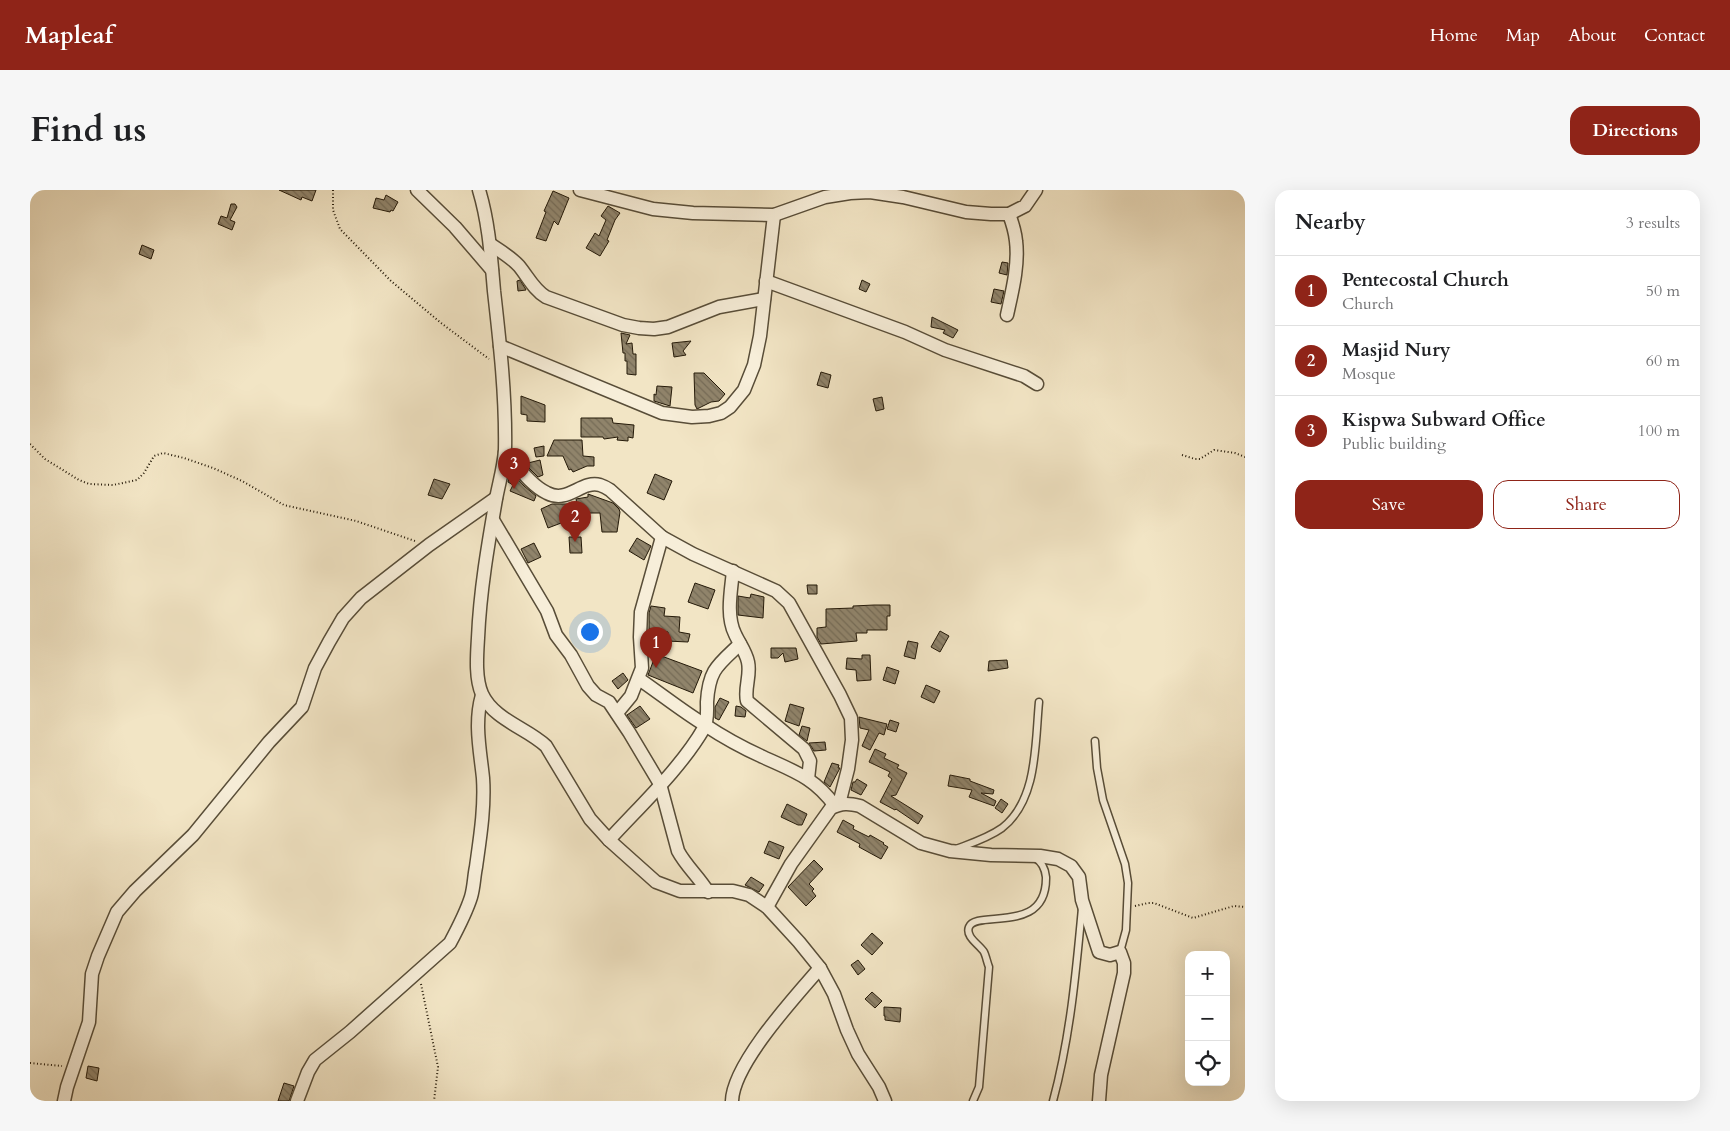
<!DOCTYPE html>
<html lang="en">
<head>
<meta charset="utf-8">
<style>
  body { margin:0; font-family:Cardo,serif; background:#f6f6f6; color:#202124 }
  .controls { position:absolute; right:15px; bottom:15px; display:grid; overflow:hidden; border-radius:10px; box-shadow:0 5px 20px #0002 }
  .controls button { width:45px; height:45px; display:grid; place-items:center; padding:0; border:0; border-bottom:1px solid #e0e0e0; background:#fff; color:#202124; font:25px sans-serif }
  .you { position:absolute; left:559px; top:441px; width:18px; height:18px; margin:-12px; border:4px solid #fff; border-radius:50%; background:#1a73e8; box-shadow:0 0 0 8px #1a73e833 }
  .badge { display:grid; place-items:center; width:32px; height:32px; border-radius:50%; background:#8f2418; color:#fff; font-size:16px; font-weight:700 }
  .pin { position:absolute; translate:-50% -41px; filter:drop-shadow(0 1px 2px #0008) }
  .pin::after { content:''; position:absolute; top:26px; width:18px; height:15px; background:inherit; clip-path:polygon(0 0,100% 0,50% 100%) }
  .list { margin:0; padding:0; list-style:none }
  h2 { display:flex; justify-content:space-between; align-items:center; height:65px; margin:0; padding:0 20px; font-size:21px }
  h2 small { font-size:16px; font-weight:400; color:#757577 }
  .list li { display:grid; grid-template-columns:32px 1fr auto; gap:15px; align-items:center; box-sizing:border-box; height:70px; padding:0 20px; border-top:1px solid #e0e0e0 }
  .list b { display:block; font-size:19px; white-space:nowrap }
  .list p { margin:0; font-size:16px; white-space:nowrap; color:#757577 }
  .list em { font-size:16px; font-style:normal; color:#757577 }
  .actions { display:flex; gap:10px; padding:15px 20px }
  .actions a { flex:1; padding:11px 0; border:1px solid #8f2418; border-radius:15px; text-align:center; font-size:18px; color:#8f2418 }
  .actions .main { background:#8f2418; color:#fff }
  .icon { flex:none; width:28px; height:28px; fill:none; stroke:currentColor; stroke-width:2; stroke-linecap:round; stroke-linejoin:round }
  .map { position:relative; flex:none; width:1215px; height:911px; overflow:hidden; border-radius:15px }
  header { display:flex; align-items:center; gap:30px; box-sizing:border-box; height:70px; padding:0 25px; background:#8f2418; color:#fff }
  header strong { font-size:24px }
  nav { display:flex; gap:28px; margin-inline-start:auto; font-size:18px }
  .intro { display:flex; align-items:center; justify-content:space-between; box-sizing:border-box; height:120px; padding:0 30px }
  h1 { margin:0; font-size:35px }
  .button { padding:12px 22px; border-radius:15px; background:#8f2418; color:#fff; font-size:18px; font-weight:700 }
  main { display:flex; gap:30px; padding:0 30px }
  aside { flex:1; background:#fff; border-radius:15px; box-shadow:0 5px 20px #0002 }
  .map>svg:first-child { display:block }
  .building { fill:url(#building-back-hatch); stroke:#251a09 }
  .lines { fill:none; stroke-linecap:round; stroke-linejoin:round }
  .lane-casing { stroke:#584d38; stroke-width:9 }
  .street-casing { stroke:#584d38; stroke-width:15 }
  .path { stroke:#251a09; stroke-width:2; stroke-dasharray:1 2.5; stroke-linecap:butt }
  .lane { stroke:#f7eed9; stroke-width:6 }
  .street { stroke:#f7eed9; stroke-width:12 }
</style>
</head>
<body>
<header>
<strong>Mapleaf</strong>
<nav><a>Home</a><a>Map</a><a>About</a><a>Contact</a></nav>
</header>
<div class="intro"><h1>Find us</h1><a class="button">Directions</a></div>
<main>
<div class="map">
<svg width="1215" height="911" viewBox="0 0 1215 911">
  <defs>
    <pattern id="building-back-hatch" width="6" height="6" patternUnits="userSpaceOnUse" patternTransform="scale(1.25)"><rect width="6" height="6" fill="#90846b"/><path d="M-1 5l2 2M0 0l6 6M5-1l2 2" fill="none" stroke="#756b56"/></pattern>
  </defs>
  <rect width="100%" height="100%" fill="#f2e5c5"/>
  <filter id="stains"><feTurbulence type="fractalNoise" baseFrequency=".004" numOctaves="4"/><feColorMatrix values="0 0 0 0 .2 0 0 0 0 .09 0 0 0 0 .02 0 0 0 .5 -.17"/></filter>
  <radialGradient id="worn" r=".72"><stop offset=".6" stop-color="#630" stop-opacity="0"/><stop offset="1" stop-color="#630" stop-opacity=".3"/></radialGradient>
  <g class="building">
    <path d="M249 0H286L282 11 272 7 271 10Z"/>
    <path d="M523 1 539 8 528 35 524 31 516 51 506 48 516 22 514 21Z"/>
    <path d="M356 5 368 12 363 21 361 20 360 22 343 18 346 8 354 10Z"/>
    <path d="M201 14H205L207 17 200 30 205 32 202 40 188 34 191 26 197 28Z"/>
    <path d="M578 16 590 23 585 30 577 50 579 51 570 66 556 58 565 43 569 46 576 30 571 26Z"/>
    <path d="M112 55 124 60 121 69 109 64Z"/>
    <path d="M972 72 978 73 977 85 969 83Z"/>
    <path d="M490 90 495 98 496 100 488 101 487 91Z"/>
    <path d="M832 90 840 94 836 102 829 99Z"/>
    <path d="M964 99 974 101 971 114 961 112Z"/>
    <path d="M902 127 928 140 923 148 913 143 915 140 901 137Z"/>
    <path d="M591 143 600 145 596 154 602 153 603 164H606V185L597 184V171H595V163H593Z"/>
    <path d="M661 151 653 161 656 165 644 167 642 153Z"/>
    <path d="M791 182 801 185 798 198 787 195Z"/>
    <path d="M664 183H674L695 204 689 211 681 212 667 219 665 215Z"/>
    <path d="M627 196 642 197 640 216 624 211V204L626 205Z"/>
    <path d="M491 206 515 215V232L497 231V225L491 224Z"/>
    <path d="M852 207 854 219 846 221 843 209Z"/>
    <path d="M551 228H582L583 233 604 235 603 248 598 247V251L587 250 588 247 574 249 573 247H551Z"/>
    <path d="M524 250H552L553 266 564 267V276H557L543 282 541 279 539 280 533 266H517Z"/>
    <path d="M514 256V266L506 267 504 258Z"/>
    <path d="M510 270 513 285 508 287 499 278 498 273Z"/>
    <path d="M481 282 494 296 506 306 504 311 480 301 483 295 478 292Z"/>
    <path d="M625 284 642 291 634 310 617 303Z"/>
    <path d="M404 289 420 294 412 309 398 305Z"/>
    <path d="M558 304 583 313 589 319 590 322 587 342H572L570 323H557V321L539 324V330L518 338 511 319 522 314H547L546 309 558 307Z"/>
    <path d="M539 347H551L552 363H540Z"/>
    <path d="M607 348 621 356 614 370 599 361Z"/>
    <path d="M504 353 511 367 498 373 491 359Z"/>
    <path d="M665 393 685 400 678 419 658 412Z"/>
    <path d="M777 395H787V404H778Z"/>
    <path d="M721 404 734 407 733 428 708 425V406L720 408Z"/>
    <path d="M844 415H860V426H857V440H837V443H826L827 451 791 454 787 447V438L796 437V419L823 418V416Z"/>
    <path d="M621 416 635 418 634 426 650 427 649 442 660 444 658 452 637 451 638 442 619 439V423Z"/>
    <path d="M910 441 919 446 910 462 901 457Z"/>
    <path d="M878 451 888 453 885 469 874 466Z"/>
    <path d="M741 458H766L768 469 755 472 753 463 748 468H741Z"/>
    <path d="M626 464 672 481 663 503 618 485Z"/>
    <path d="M832 465H840L841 490 827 491 826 480 816 479 817 468 832 469Z"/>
    <path d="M977 470 978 478 958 481 959 471Z"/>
    <path d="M857 477 869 481 865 494 853 490Z"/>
    <path d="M593 483 598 490 588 499 582 491Z"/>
    <path d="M896 495 910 501 904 513 891 507Z"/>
    <path d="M690 508 699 512 689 530 685 528V517Z"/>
    <path d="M760 514 774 518 769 536 755 531Z"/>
    <path d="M610 516 620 529 606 538 597 525Z"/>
    <path d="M706 516 711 517 716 521 715 527 705 526Z"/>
    <path d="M829 527 857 534 854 545 849 543 840 560 832 556 839 540 830 538Z"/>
    <path d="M860 530 869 533 866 542 857 539Z"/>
    <path d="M772 536 780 538 777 551 769 545Z"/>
    <path d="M795 552 796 560 784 561 779 553Z"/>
    <path d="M845 559 856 564 854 568 869 575 867 578 877 583 866 605 861 606 893 626 888 634 866 619 865 620 850 612 862 589 858 586 860 582 839 572Z"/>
    <path d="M802 573 809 575 808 578H810L800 597 794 592Z"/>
    <path d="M920 585 940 589V591L964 600 963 604 951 603 966 611 964 616 939 607 942 600 918 596Z"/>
    <path d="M827 589 837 595 831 605 821 600 823 592H825Z"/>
    <path d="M971 609 978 614 972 623 965 618Z"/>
    <path d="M757 614 777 624 772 635H768L751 627Z"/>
    <path d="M813 630 824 636 823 639 839 647 840 645 854 653 853 654 858 657 851 669 829 657 830 654 807 642Z"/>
    <path d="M739 651 754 657 749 669 734 663Z"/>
    <path d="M784 670 793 679 779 694 784 699 782 701 786 706 776 716 758 697Z"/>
    <path d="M721 687 734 695 729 702 715 695Z"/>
    <path d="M842 743 853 753 842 765 831 755Z"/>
    <path d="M828 770 835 779 828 785 821 775Z"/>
    <path d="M842 802 852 811 845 818 835 809Z"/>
    <path d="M854 817 871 818 870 832 855 830V826H854Z"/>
    <path d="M58 876 69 878 67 891 56 888Z"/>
    <path d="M254 893 264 896 259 911H248Z"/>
  </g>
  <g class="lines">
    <g class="lane-casing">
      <g id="lane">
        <path d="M1065 551 1067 578 1073 610 1095 674 1098 693 1096 740 1090 762"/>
        <path d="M926 659C942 653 958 648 972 638 1008 610 1005 553 1009 512"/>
        <path d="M943 911 949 897 959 777C957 772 956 766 954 762 950 755 935 747 939 737 946 719 1017 746 1016 687 1015 678 1012 672 1005 668"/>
        <path d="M1023 911C1040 848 1046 783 1052 718"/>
      </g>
    </g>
    <g class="street-casing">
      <g id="street">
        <path d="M387 0 425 37 462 80"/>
        <path d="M449 0C459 33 461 67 464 101 470 154 476 207 475 260 474 276 469 293 466 309 458 355 450 401 448 448 447 465 445 488 452 504 464 530 497 538 516 556L560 629 579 650 626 692 650 701H703L719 705 737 717 769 752 790 778 804 804 817 840 828 864 849 897 855 911"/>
        <path d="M550 0 623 19 663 23 744 25 795 7 820 3 840 2 873 7 936 22 961 24H979L995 16 1006 0"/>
        <path d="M460 54C470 61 481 67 489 76 498 87 504 100 516 107L593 135 609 138 624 139 638 137 689 117 734 109"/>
        <path d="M736 91 875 142 915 160 994 186 1007 194"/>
        <path d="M977 125C982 102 989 75 986 51 985 41 982 32 979 24"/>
        <path d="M470 156 632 223 662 227 679 226 691 223 700 217 714 200 724 175 730 146 744 25"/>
        <path d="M475 262C487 275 500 295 517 303 538 314 551 290 570 295 573 296 577 298 580 300L632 347 663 364 746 401 759 413 810 505 821 528 822 550 818 579 809 614"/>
        <path d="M463 330 517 421 526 445 541 465 558 496 566 505 579 512 599 542 630 594 648 661C656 676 669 687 678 702"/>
        <path d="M703 381C701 401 696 426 705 444 709 453 716 462 718 472 721 486 714 498 717 511L774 559 780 571 778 589"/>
        <path d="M609 489C631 504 652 521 675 535 693 547 713 558 733 567 763 581 784 587 805 616"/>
        <path d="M587 523 601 506 612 478 610 447 611 422 632 347"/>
        <path d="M579 650C610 616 651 578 674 538 678 531 677 520 677 512 679 479 688 475 710 454"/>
        <path d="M737 717 761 674 801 618C812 613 818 613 830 616L891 653 920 661 961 665 1010 666 1028 669 1041 676 1049 687 1052 710 1069 762 1080 765 1090 762 1094 773V783L1071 885 1069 911"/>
        <path d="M34 911 37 897 59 832 62 784 68 766 87 722 105 701 163 645 239 552 272 517 285 478 299 452 313 428 331 408 399 355 466 308"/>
        <path d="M267 911 278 882 285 870 320 842 420 753C428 738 436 723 441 707 444 697 444 686 446 677 450 648 455 618 453 588 450 559 444 533 452 505"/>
        <path d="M702 911C703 874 765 807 790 778"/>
      </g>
    </g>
    <g class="path">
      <path d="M303 0V20L310 39 361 91 411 133 459 169"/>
      <path d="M0 254 15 269 49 290 59 294 83 295 107 290 114 283 124 266 133 263 154 268 183 278 212 291 254 315 326 331 385 351"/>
      <path d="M1152 265 1165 269H1170L1184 260 1205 263 1215 267"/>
      <path d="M1105 716 1118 713H1124L1163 728 1204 716 1215 717"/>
      <path d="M391 794 408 877 404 911"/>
      <path d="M0 873 32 876"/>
    </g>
    <use href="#lane" class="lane"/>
    <use href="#street" class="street"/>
  </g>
  <rect width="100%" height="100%" filter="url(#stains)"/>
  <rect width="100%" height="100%" fill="url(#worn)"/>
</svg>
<div class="controls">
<button>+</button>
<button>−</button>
<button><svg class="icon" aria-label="locate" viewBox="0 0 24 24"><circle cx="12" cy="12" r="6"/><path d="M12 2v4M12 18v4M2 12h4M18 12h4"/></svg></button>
</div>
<div class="you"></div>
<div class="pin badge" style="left:626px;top:478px">1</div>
<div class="pin badge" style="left:545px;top:352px">2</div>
<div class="pin badge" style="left:484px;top:299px">3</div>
</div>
<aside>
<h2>Nearby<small>3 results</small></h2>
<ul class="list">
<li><span class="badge">1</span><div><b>Pentecostal Church</b><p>Church</p></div><em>50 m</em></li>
<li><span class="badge">2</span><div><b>Masjid Nury</b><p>Mosque</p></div><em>60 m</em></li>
<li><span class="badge">3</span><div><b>Kispwa Subward Office</b><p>Public building</p></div><em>100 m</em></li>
</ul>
<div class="actions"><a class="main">Save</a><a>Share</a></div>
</aside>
</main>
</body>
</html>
